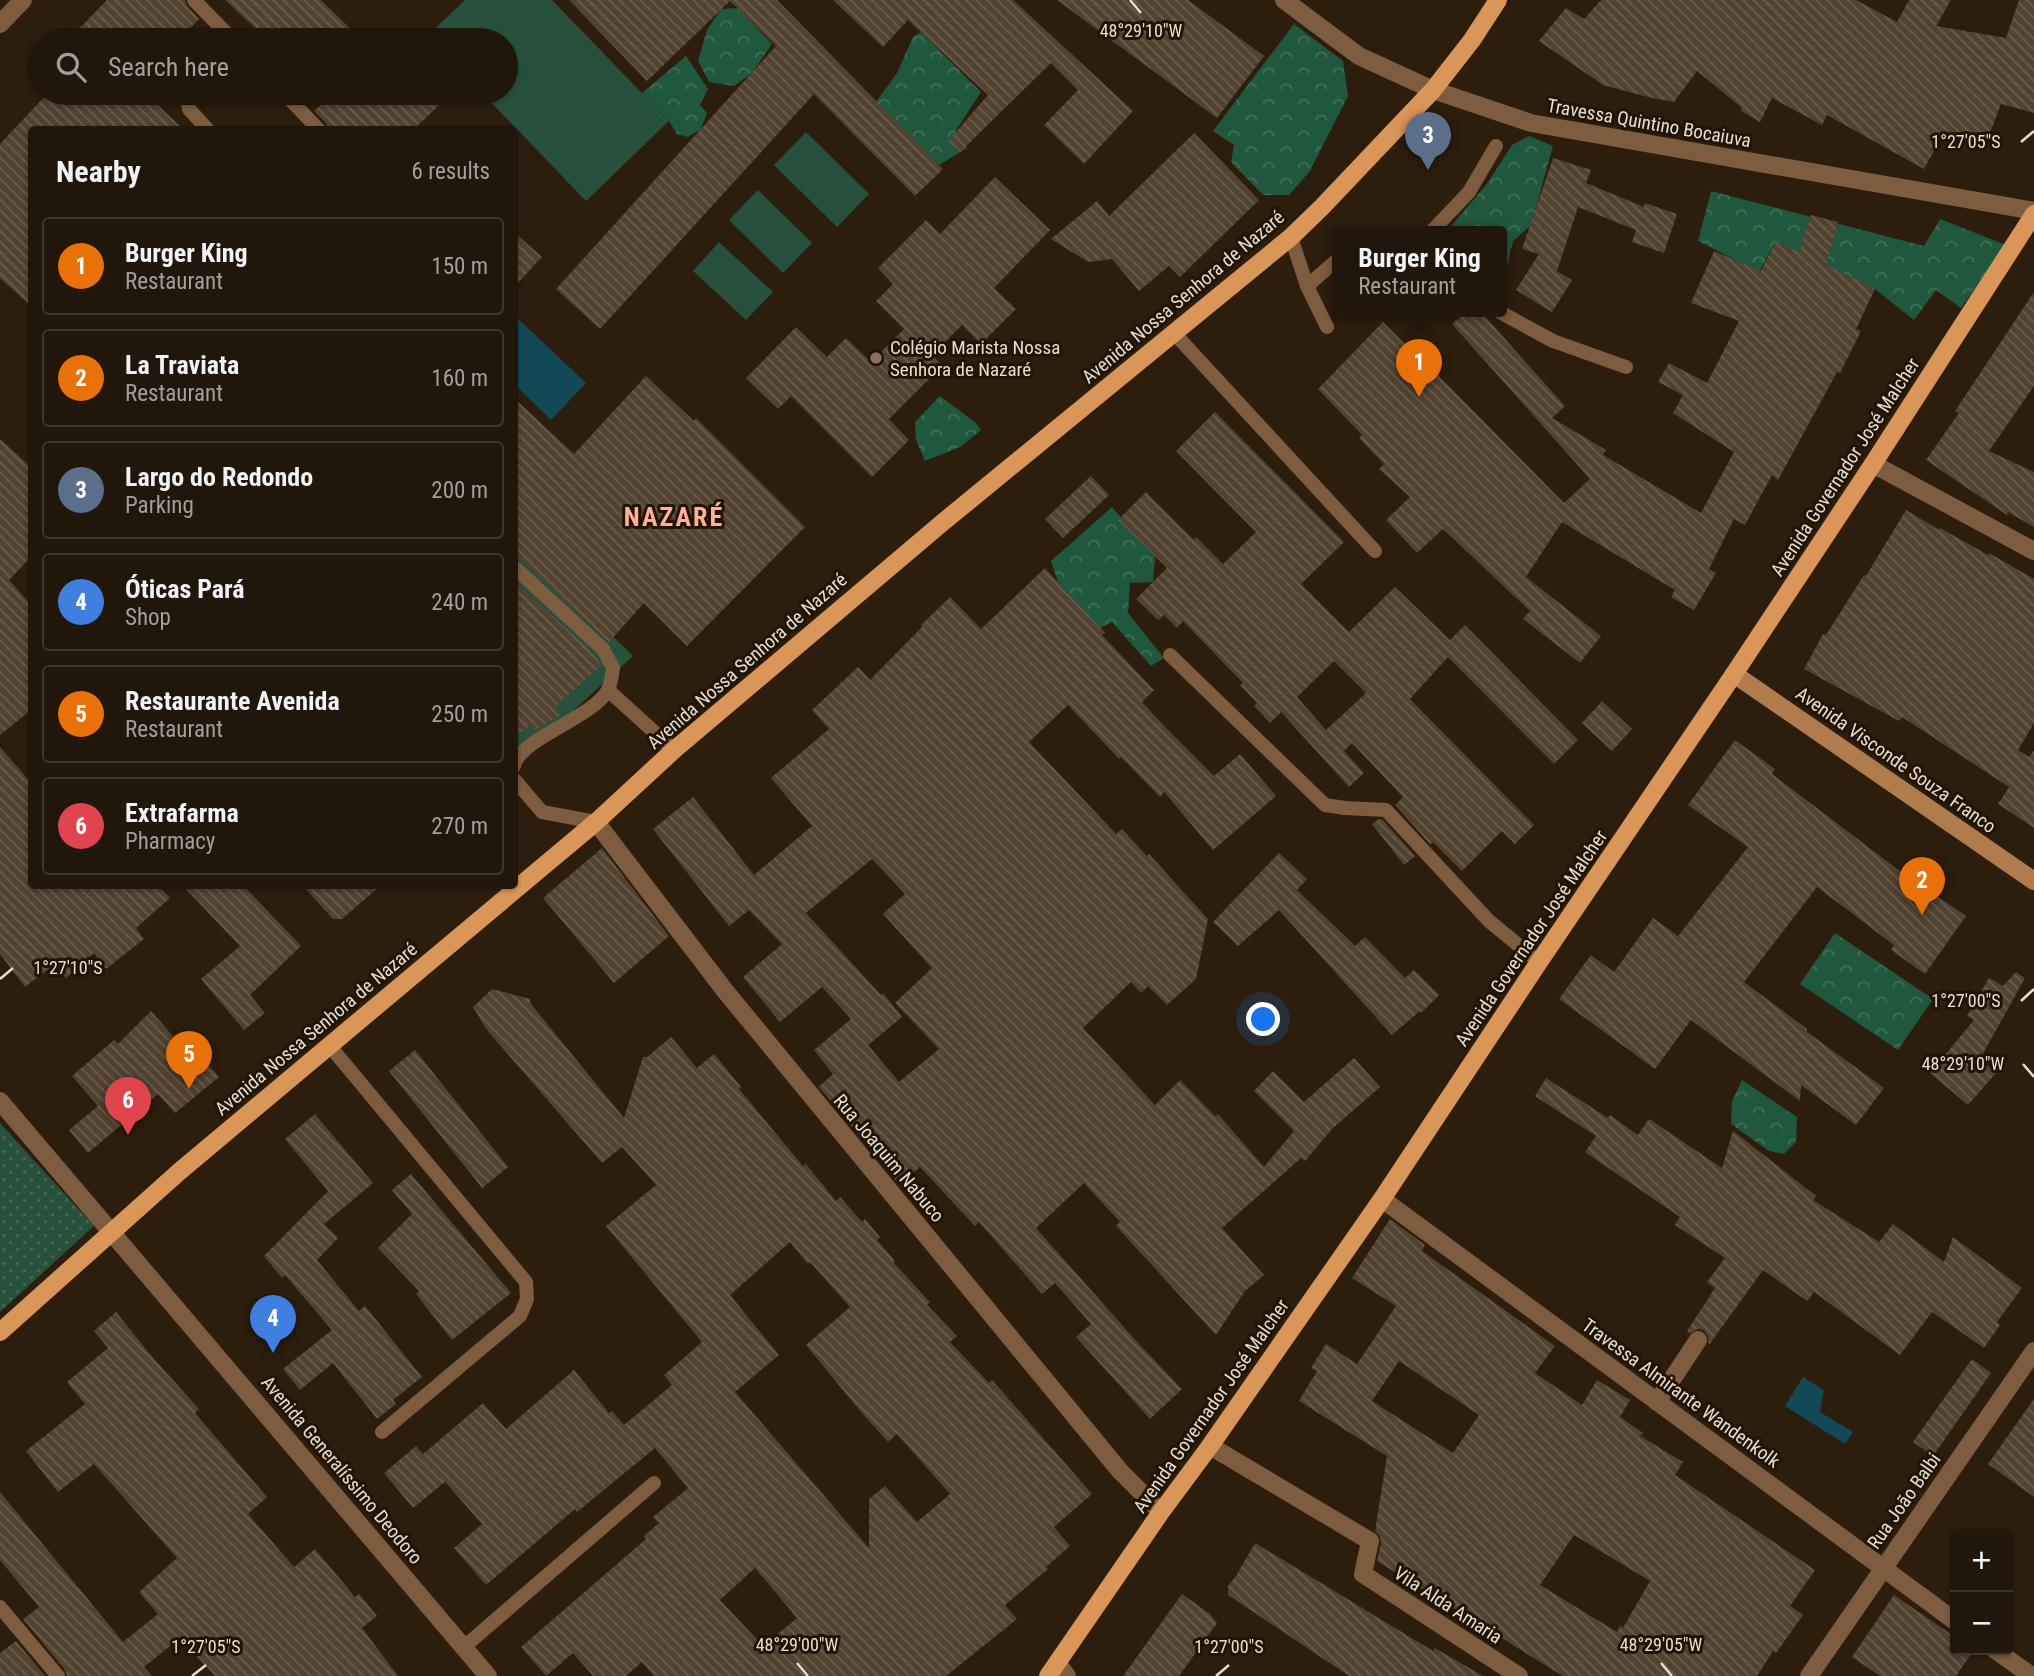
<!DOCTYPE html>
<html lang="en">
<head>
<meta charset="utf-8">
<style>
  body { margin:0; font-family:"Roboto Condensed",sans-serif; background:#291f13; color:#f1f3f6 }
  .controls { position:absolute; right:21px; bottom:21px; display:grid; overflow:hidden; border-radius:7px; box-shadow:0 2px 5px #0004 }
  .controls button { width:63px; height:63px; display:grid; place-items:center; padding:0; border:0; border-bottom:2px solid #3e352b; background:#21160a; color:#f1f3f6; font:35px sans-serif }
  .you { position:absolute; left:1264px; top:1020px; width:24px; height:24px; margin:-18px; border:5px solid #fff; border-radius:50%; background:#1a73e8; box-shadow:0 0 0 10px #1a73e833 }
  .badge { display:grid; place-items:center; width:46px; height:46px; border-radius:50%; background:#0b8043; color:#fff; font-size:23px; font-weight:700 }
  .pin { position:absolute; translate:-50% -58px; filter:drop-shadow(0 2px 4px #0008) }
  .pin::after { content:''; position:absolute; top:37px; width:24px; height:21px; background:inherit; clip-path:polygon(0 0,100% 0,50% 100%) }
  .popup { position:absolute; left:1332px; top:226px; width:175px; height:91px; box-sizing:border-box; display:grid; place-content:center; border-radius:7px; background:#21160a; filter:drop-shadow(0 2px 5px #0005); font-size:23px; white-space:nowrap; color:#a29f9c }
  .popup b { font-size:26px; color:#f1f3f6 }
  .popup::after { content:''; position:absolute; left:50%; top:100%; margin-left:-14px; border:14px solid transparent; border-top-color:#21160a }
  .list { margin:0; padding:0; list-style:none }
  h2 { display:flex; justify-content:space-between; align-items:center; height:91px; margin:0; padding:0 28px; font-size:30px }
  h2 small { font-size:23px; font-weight:400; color:#a29f9c }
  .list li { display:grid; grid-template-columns:46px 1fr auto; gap:21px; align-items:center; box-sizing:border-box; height:98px; margin:0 14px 14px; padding:0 14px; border:2px solid #3e352b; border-radius:7px }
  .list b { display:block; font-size:26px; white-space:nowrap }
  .list p { margin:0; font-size:23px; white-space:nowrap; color:#a29f9c }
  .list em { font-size:23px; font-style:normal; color:#a29f9c }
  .icon { flex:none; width:38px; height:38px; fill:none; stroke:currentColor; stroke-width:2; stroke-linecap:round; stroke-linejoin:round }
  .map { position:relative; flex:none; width:2034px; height:1676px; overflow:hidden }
  .search { position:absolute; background:#21160a; box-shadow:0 2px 5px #0004; left:28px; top:28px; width:490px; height:77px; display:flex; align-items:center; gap:18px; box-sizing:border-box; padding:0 24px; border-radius:38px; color:#a29f9c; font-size:26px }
  .panel { position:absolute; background:#21160a; box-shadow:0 2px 5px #0004; left:28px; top:126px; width:490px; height:763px; border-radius:7px }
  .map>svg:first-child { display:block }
  .forest { fill:url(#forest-crowns) }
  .park { fill:url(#park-dots) }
  .garden { fill:#27513c }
  .water { fill:#114a56 }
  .building { fill:url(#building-back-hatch); fill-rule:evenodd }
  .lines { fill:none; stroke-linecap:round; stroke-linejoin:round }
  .service { stroke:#7d5c3f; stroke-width:14 }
  .minor { stroke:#7d5c3f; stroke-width:18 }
  .tertiary { stroke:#7d5c3f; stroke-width:18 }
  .secondary { stroke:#b17c4d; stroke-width:18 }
  .primary { stroke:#da9558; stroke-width:18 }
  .ticks { fill:none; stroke:#e7ddd3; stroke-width:2.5 }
  .education-dot { fill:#8d6e63; stroke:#221405; stroke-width:2.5 }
  .labels { text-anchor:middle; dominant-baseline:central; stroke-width:6; stroke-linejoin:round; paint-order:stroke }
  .street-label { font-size:19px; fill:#e7ddd3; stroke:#221405 }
  .poi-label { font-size:19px; fill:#e7ddd3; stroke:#221405; text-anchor:start }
  .district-label { font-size:26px; font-weight:bold; letter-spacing:2px; fill:#ffb096; stroke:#221405 }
  .ticks-label { font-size:18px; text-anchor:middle; fill:#e7ddd3; stroke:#221405; stroke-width:6; stroke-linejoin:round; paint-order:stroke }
</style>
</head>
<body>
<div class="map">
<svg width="2034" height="1676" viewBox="0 0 2034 1676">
  <defs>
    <pattern id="forest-crowns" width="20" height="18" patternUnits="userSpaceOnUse" patternTransform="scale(1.75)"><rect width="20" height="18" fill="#1f583d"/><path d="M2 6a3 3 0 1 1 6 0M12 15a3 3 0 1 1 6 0" fill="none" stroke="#407058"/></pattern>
    <pattern id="park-dots" width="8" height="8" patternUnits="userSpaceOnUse" patternTransform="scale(1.75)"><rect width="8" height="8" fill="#27513c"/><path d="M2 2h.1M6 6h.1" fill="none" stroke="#466a57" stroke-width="1.8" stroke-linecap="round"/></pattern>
    <pattern id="building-back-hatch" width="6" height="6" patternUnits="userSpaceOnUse" patternTransform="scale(1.75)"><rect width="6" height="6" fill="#524230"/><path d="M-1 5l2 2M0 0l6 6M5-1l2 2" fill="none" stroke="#6b5d4d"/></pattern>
  </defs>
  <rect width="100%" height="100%" fill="#2c1d0d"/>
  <g class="forest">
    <path d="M738 8 772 44 752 73 734 86 709 82 698 61 707 30 721 9Z"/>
    <path d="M1294 24 1343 61 1348 96 1310 171 1289 195H1263L1231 162 1234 145 1213 131Z"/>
    <path d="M921 32 981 92 955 132 967 148 939 165 876 102 897 73 913 37Z"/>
    <path d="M686 56 708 89 700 105 707 113 701 129 688 137 677 134 669 121 642 93Z"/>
    <path d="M1529 136 1553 146 1531 225 1513 241 1507 265 1501 267V231H1447L1486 185 1512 145Z"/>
    <path d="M1711 191 1924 246 1940 219 2006 245 1961 308 1936 290 1914 320 1875 289 1776 241 1759 272 1698 241Z"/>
    <path d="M940 396 976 423 981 430 960 447 925 461 916 440 915 422Z"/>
    <path d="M1112 507 1155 557 1153 582 1130 583 1128 613 1164 658 1151 666 1112 622 1100 628 1058 582 1051 561Z"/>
    <path d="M1835 933 1933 999 1898 1050 1800 984Z"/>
    <path d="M1742 1080 1797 1117 1796 1142 1784 1154 1769 1151 1731 1124 1732 1101Z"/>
  </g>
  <path class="park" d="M0 1123 94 1226 0 1312Z"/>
  <g class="garden">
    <path d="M465 0H552L669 121 586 201 482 93H506V40H431L427 36Z"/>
    <path d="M806 132 869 194 837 227 774 165Z"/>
    <path d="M758 190 812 243 783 273 729 220Z"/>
    <path d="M719 242 773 292 746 320 693 271Z"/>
    <path d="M514 540 633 656 515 764H514Z"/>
  </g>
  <g class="water">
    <path d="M515 316 586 383 551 420 515 385Z"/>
    <path d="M1803 1377 1824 1390 1820 1412 1853 1432 1845 1444 1785 1406Z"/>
  </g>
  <g class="building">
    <path d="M107 0H185L187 6 199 19 178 40H68Z"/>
    <path d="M225 0H321L362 40H268Z"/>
    <path d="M569 0H777L943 169 915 196 814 94 600 329 556 289 776 46 730 1 647 81Z"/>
    <path d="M833 0H1013L1133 111 1084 164 1044 125 1078 90 1051 63 960 152 948 141 988 95 908 20 883 47Z"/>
    <path d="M1057 0H1188L1264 56 1217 118Z"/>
    <path d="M1601 0H1856L1897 22 1909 0H1951L1936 26 2006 38 2019 0H2034V113L2001 104 1985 146 1945 131 1924 169 1827 115 1822 125 1772 98 1760 122 1741 111 1742 108 1697 71 1674 102 1652 98 1603 85 1539 41 1566 8 1584 19Z"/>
    <path d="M48 93H145L184 130H32V307L0 278V144Z"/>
    <path d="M333 93H452L413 130H328L326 123 314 111Z"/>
    <path d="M1194 133 1259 200 1180 277 1169 266 1139 291 1112 259 1088 262 1051 239 1097 201 1109 216Z"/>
    <path d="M1553 158 1591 170 1586 183 1644 207 1645 203 1677 214 1664 253 1632 242 1636 230 1578 207 1557 271 1572 280 1552 312 1516 290 1539 254 1522 249Z"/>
    <path d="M995 177 1050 230 994 288 1016 309 981 344 962 325 932 355 942 366 889 419 909 440 872 477 791 396 778 409 746 378 796 327 827 357 846 338 871 362 904 329 876 301 893 284 878 268 926 220 940 234Z"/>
    <path d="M1811 215 1838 222 1826 265 1875 289 1856 329 1861 331 1840 373 1837 372 1778 480 1772 475 1745 525 1734 519 1709 569 1716 573 1694 610 1671 597 1675 590 1562 522 1526 577 1601 636 1580 663 1523 619 1530 611 1443 529 1417 553 1386 520 1410 497 1379 469 1384 464 1359 438 1362 435 1318 389 1383 322 1420 359 1421 358 1564 503 1590 479 1452 324 1467 311H1480L1565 406 1552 418 1606 450 1603 455 1701 513 1734 452 1673 413 1683 395 1658 382 1669 363 1707 383 1739 321 1691 303 1714 251 1761 271 1776 241 1799 252Z"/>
    <path d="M514 232 542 257 514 287Z"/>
    <path d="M2034 292V386L1989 451 2034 472V527L2008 512 2007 515 1926 460 1959 413 1955 411Z"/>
    <path d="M646 376 694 421 696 418 805 527 687 646 644 603 609 642 521 560 514 558V398L574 454Z"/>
    <path d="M1215 412 1344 542 1301 584 1349 632 1395 587 1450 640 1465 625 1578 740 1554 764 1448 657 1410 699 1534 825 1515 844 1502 831 1462 871 1433 842 1430 844 1395 805 1403 797 1352 743 1344 751 1364 773 1349 787 1281 712 1270 723 1254 706 1257 703 1240 685 1243 683 1183 621 1177 628 1164 615 1158 620 1136 599 1167 568 1118 520 1146 492 1194 540 1196 537 1223 564 1256 532 1176 451ZM1334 661 1366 693 1326 730 1297 697Z"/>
    <path d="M0 439 32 468V556L9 580 32 606V709L0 735Z"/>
    <path d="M1091 476 1109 495 1063 538 1045 519Z"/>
    <path d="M1906 510 1939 530 1940 528 1988 555 1989 553 2034 579V723L2018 750 2029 757 2034 750V828L1998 804 2009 787 1902 717 1899 721 1804 669 1823 634 1826 635 1864 575 1866 576Z"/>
    <path d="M1045 568 1105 633 1102 635 1154 690 1142 702 1167 729 1214 776 1240 754 1276 796 1213 850 1164 792 1160 797 1121 757 1119 759 1068 705 1029 742 1116 834 1122 829 1147 856 1149 854 1208 919 1196 979 1167 1005 1148 986 1141 993 1131 982 1083 1028 1155 1105 1180 1080 1215 1116 1218 1114 1264 1167 1294 1131 1254 1091 1273 1071 1304 1102 1354 1058 1380 1087 1332 1129 1305 1161 1301 1158 1222 1228 1264 1275 1245 1291 1216 1335 1116 1226 1120 1222 1084 1183 1036 1228 1138 1343 1182 1389 1150 1419 1076 1337 1091 1324 1055 1283 1042 1294 979 1222 975 1226 920 1167 900 1185 819 1087 833 1074 814 1050 851 1019 822 987 780 1022 743 977 782 944 749 910 729 926 653 829 693 797 754 875 812 826 771 778 829 729 812 710 858 667 870 680 922 627 921 625 950 597 981 629ZM872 859 905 894 883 914 932 968 895 1003 939 1049 899 1082 868 1045 902 1017 883 993 881 995 806 913Z"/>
    <path d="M514 581 595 655 601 666 554 707 561 715 534 731 530 725 514 738Z"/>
    <path d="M1602 701 1632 729 1612 751 1582 723Z"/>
    <path d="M1735 740 1775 769 1772 774 1930 894 1931 892 1966 916 1925 974 1891 950 1894 945 1817 887 1744 982 1807 1029V1032L1884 1088 1856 1125 1801 1085 1800 1101 1691 1020 1655 1069 1559 999 1591 955 1614 972 1653 918 1678 936 1748 847 1688 805Z"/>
    <path d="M0 747 32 784V886H159L170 898 136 928 144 939 106 969 94 953 66 978 55 964 25 987 0 954Z"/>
    <path d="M1379 819H1382L1415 856 1404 865 1372 824Z"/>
    <path d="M602 848 669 936 614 983 543 898Z"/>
    <path d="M1279 853 1307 879 1297 890 1355 946 1365 937 1405 978 1414 970 1439 995 1421 1013 1420 1011 1392 1035 1279 910 1238 946 1213 922Z"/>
    <path d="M183 886H244L301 946 250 995 265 1013 244 1030 201 979 240 946Z"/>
    <path d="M303 886H380L342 919H333Z"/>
    <path d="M2016 972 2025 978 1980 1059 1996 1073 1968 1105 1930 1073 1974 1020 1967 1016 1989 978 2003 986Z"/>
    <path d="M492 989 530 999V1003L624 1118 643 1057H647L671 1037 697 1068 714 1054 741 1087 739 1089 803 1166 806 1164 836 1201 840 1197 862 1222 865 1219 880 1237 877 1240 895 1261 893 1262 930 1302 927 1305 957 1336 950 1342 989 1383 992 1380 1092 1494 1054 1527 1070 1546 1046 1567 1048 1569 1005 1605 1017 1619 946 1676H654L642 1662 626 1676H593L573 1653 546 1676 521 1647 646 1539 644 1536 659 1523 653 1517 688 1488 655 1448 577 1512 575 1509 486 1585 454 1548 482 1524 445 1482 413 1508 384 1473 416 1446 423 1454 483 1403 506 1429 574 1370 609 1413 612 1411 624 1425 672 1385 664 1375 702 1342 606 1226 656 1185 622 1147 602 1163 487 1030 473 1007ZM790 1242 808 1264 810 1262 850 1307 806 1345 861 1412 888 1442 897 1434 950 1494 917 1522 885 1486 869 1499V1548L735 1392 779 1355 730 1295ZM755 1568 797 1618 763 1646 720 1600Z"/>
    <path d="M151 1011 194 1060 200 1055 219 1077 175 1113 158 1094 88 1153 69 1130 98 1106 72 1076 114 1040 118 1044Z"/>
    <path d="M415 1050 508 1167 482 1188 389 1071Z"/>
    <path d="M1546 1078 1608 1118 1610 1115 1638 1135 1649 1119 1722 1168 1733 1131 1816 1196 1813 1200 1879 1242 1893 1224 1944 1262 1953 1237 2022 1288 1997 1322 2000 1325 1984 1348 1932 1312 1900 1355 1814 1292 1807 1301 1763 1270 1709 1345 1708 1336 1704 1330 1698 1329 1690 1333 1687 1331 1715 1288 1707 1282 1725 1258 1675 1225 1680 1217 1585 1152 1596 1136 1535 1096Z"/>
    <path d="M315 1114 373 1183 324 1224 338 1238 317 1260 359 1311 365 1306 422 1377 393 1400 396 1404 377 1419 333 1363 300 1390 283 1369 332 1330 285 1275 282 1278 264 1256 328 1191 285 1139Z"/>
    <path d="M411 1174 511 1293 452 1340 416 1294 419 1291 378 1248 412 1214 392 1190Z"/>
    <path d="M1390 1219 1425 1245 1422 1251 1555 1346 1535 1373 1582 1405 1597 1380 1630 1400 1620 1417 1643 1433 1640 1436 1683 1462 1675 1475 1815 1570 1790 1606 1803 1615 1776 1653 1773 1651 1757 1676H1563L1377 1561 1381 1543 1380 1536 1375 1531 1387 1456 1299 1401 1317 1371 1311 1368 1326 1344 1357 1364 1396 1306 1352 1278ZM1399 1361 1479 1415 1453 1453 1372 1401ZM1574 1535 1650 1581 1623 1628 1620 1626 1617 1632 1540 1585Z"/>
    <path d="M116 1312 154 1359 199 1409 195 1413 267 1497 248 1514 294 1567 315 1549 355 1597 359 1594 377 1616 362 1628 398 1676H215L180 1638 144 1667 152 1676H67L65 1670 23 1619 39 1607 0 1560V1492L123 1642 158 1614 139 1592 177 1558 94 1464 58 1492 26 1451 85 1404 67 1382 108 1348 94 1331Z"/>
    <path d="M1972 1359 1991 1373 1933 1456 1913 1442Z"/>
    <path d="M2034 1399V1497L1988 1464Z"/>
    <path d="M1255 1543 1433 1651 1435 1648 1483 1676H1349L1228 1595V1586L1236 1576Z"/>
    <path d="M1182 1594 1210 1614 1217 1623 1179 1676H1123Z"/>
    <path d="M1894 1595 1955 1637V1650H1974L1956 1676H1880L1852 1657Z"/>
    <path d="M16 1641 45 1676H0V1653Z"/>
  </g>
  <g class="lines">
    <g class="service">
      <path d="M194 0 233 40"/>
      <path d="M186 93 189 109 208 130"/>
      <path d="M284 93 319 130"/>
      <path d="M1432 231 1469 192 1496 146"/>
      <path d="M1291 237 1307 286 1327 327"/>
      <path d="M1307 286 1337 260"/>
      <path d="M1498 311 1553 341 1626 367"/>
      <path d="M1174 333 1375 551"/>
      <path d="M514 567 603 649 613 668C612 675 611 684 608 690 593 718 520 738 514 766"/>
      <path d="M1170 655 1325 805 1345 808 1386 810 1489 921 1539 962"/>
      <path d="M608 690 674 750"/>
      <path d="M514 779 542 812 596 822"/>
      <path d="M329 1045 526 1282 527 1299 520 1316 382 1432"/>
      <path d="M0 1607 58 1676"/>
      <path d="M464 1647 654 1483"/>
    </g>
    <g class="minor">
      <path d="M1873 464 2034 551"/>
      <path d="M596 822 726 992 1120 1471 1161 1512"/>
      <path d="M1382 1199 1955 1621"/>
      <path d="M1657 1402 1698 1340"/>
      <path d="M1210 1446 1370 1541 1363 1574 1519 1676"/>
      <path d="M1995 1650 2032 1676"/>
      <path d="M1809 1676 2034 1351"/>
    </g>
    <g class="tertiary">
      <path d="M1284 0 1359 56 1433 90 1531 123 2034 211"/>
      <path d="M0 24 23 0"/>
      <path d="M0 1101 488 1676"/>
      <path d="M1057 1663 1067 1676"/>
    </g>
    <path class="secondary" d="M1734 674 2034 881"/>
    <g class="primary">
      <path d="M0 1332 180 1171 596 822 674 750 942 523 1291 237 1322 207 1433 90 1472 40 1498 0"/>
      <path d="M1048 1676 1161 1512 1210 1446 1382 1199 1539 962 1734 674 1873 464 2034 214"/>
    </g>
  </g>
  <path class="ticks" d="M1130 0 1141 13M2021 142 2034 131M0 979 13 968M2021 1001 2034 989M2023 1064 2034 1077M797 1663 808 1676M1661 1663 1672 1676M192 1676 206 1665M1216 1676 1229 1665"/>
  <circle class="education-dot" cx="876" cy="358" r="7"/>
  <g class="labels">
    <g class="street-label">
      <text transform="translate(1649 123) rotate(10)">Travessa Quintino Bocaiuva</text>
      <text transform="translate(1183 297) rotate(-40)">Avenida Nossa Senhora de Nazaré</text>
      <text transform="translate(1845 467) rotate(-57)">Avenida Governador José Malcher</text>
      <text transform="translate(747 661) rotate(-41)">Avenida Nossa Senhora de Nazaré</text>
      <text transform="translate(1896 760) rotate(35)">Avenida Visconde Souza Franco</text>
      <text transform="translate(1531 938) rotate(-56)">Avenida Governador José Malcher</text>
      <text transform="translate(316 1029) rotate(-40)">Avenida Nossa Senhora de Nazaré</text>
      <text transform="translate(889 1158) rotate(50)">Rua Joaquim Nabuco</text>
      <text transform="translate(1681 1393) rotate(36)">Travessa Almirante Wandenkolk</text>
      <text transform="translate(1211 1406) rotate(-55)">Avenida Governador José Malcher</text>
      <text transform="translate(342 1470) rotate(50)">Avenida Generalíssimo Deodoro</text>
      <text transform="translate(1904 1501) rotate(-55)">Rua João Balbi</text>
      <text transform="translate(1448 1605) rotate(33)">Vila Alda Amaria</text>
    </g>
    <g class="poi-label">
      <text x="890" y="347">Colégio Marista Nossa<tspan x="890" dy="22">Senhora de Nazaré</tspan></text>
    </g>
    <g class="district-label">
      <text x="674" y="517">NAZARÉ</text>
    </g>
  </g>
  <g class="ticks-label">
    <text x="1141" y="37">48°29'10"W</text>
    <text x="1966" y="148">1°27'05"S</text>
    <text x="68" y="974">1°27'10"S</text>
    <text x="1966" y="1007">1°27'00"S</text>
    <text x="1963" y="1070">48°29'10"W</text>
    <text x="797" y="1651">48°29'00"W</text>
    <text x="1661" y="1651">48°29'05"W</text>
    <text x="206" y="1653">1°27'05"S</text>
    <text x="1229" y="1653">1°27'00"S</text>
  </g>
</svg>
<div class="controls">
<button>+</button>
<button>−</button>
</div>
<div class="you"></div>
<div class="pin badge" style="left:1419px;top:397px;background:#e8710a">1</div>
<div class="popup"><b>Burger King</b>Restaurant</div>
<div class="pin badge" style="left:1922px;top:915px;background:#e8710a">2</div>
<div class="pin badge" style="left:1428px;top:170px;background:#5c6f8a">3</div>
<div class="pin badge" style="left:273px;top:1353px;background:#3f7fe0">4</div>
<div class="pin badge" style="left:189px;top:1089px;background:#e8710a">5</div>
<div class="pin badge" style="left:128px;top:1135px;background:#e0444e">6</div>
<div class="search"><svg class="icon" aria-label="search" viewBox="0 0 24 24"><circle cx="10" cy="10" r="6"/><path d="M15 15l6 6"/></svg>Search here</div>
<section class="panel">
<h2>Nearby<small>6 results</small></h2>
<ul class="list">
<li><span class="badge" style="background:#e8710a">1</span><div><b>Burger King</b><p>Restaurant</p></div><em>150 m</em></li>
<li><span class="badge" style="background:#e8710a">2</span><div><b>La Traviata</b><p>Restaurant</p></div><em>160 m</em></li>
<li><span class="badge" style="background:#5c6f8a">3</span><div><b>Largo do Redondo</b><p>Parking</p></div><em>200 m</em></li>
<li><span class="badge" style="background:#3f7fe0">4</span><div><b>Óticas Pará</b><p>Shop</p></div><em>240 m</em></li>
<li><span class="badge" style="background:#e8710a">5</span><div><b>Restaurante Avenida</b><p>Restaurant</p></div><em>250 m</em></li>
<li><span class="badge" style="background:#e0444e">6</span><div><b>Extrafarma</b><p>Pharmacy</p></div><em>270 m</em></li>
</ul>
</section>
</div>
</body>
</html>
